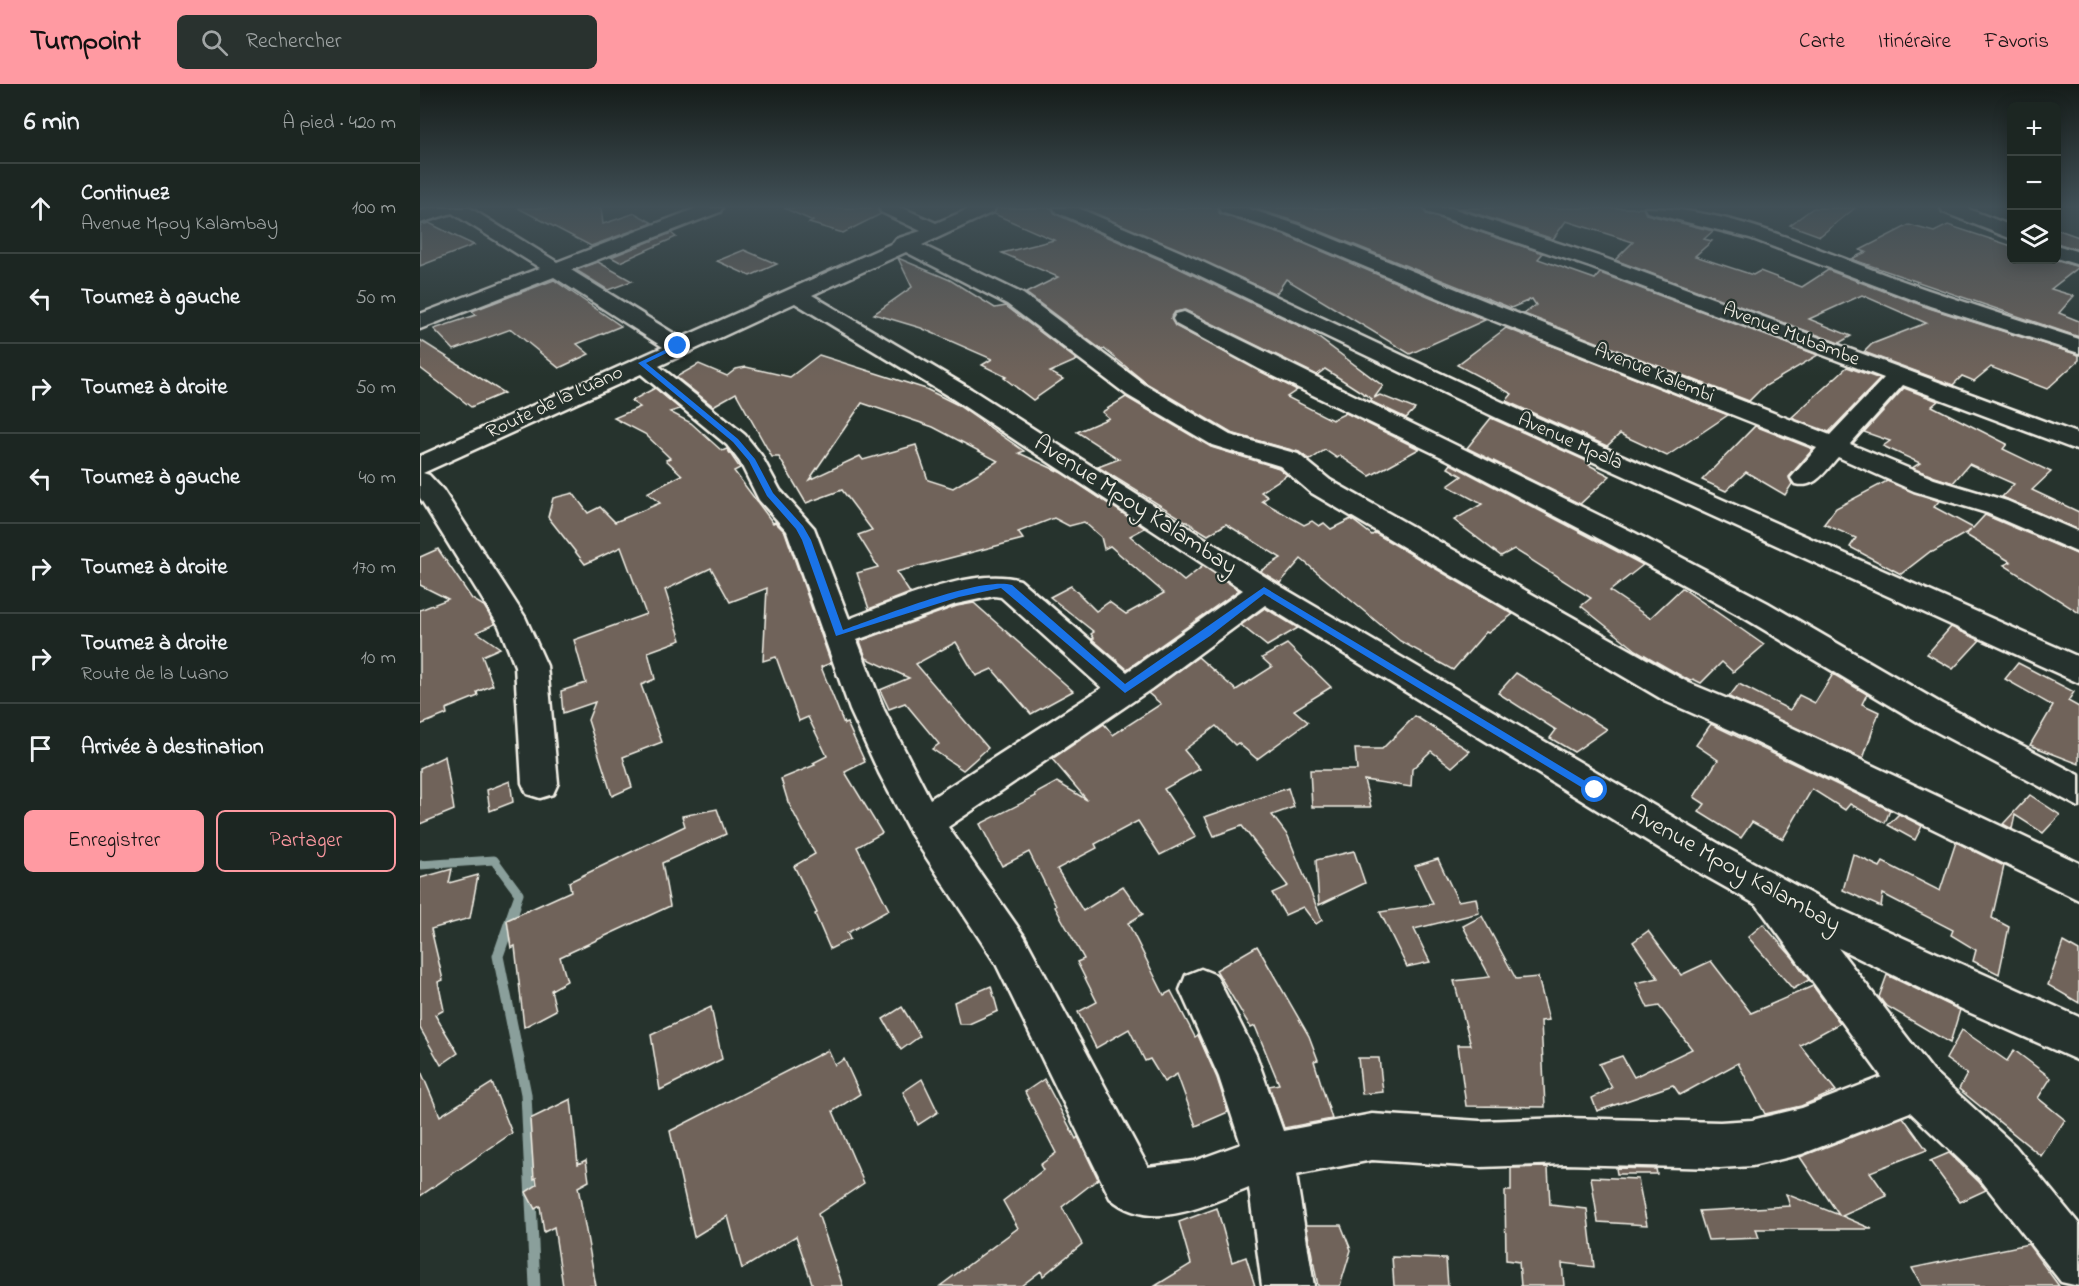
<!DOCTYPE html>
<html lang="fr">
<head>
<meta charset="utf-8">
<style>
  body { margin:0; font-family:"Indie Flower",sans-serif; background:#29322f; color:#f1f3f6 }
  .controls { position:absolute; right:18px; top:18px; display:grid; overflow:hidden; border-radius:9px; box-shadow:0 3px 15px #0003 }
  .controls button { width:54px; height:54px; display:grid; place-items:center; padding:0; border:0; border-bottom:2px solid #3a4340; background:#1c2622; color:#f1f3f6; font:30px sans-serif }
  .stop { position:absolute; width:18px; height:18px; margin:-14px; border:4px solid #1a73e8; border-radius:50%; background:#fff }
  .stop.end { background:#1a73e8; border-color:#fff; box-shadow:0 2px 6px #0008 }
  .list { margin:0; padding:0; list-style:none }
  h2 { display:flex; justify-content:space-between; align-items:center; height:78px; margin:0; padding:0 24px; font-size:26px }
  h2 small { font-size:20px; font-weight:400; color:#a0a5a5 }
  .list li { display:grid; grid-template-columns:39px 1fr auto; gap:18px; align-items:center; box-sizing:border-box; height:90px; padding:0 24px; border-top:2px solid #3a4340 }
  .list b { display:block; font-size:22px; white-space:nowrap }
  .list p { margin:0; font-size:20px; white-space:nowrap; color:#a0a5a5 }
  .list em { font-size:20px; font-style:normal; color:#a0a5a5 }
  .actions { display:flex; gap:12px; padding:18px 24px }
  .actions a { flex:1; padding:14px 0; border:2px solid #ff9aa2; border-radius:9px; text-align:center; font-size:21px; color:#ff9aa2 }
  .actions .main { background:#ff9aa2; color:#111 }
  .icon { flex:none; width:33px; height:33px; fill:none; stroke:currentColor; stroke-width:2; stroke-linecap:round; stroke-linejoin:round }
  .map { position:relative; flex:none; width:1659px; height:1202px; overflow:hidden }
  header { display:flex; align-items:center; gap:36px; box-sizing:border-box; height:84px; padding:0 30px; background:#ff9aa2; color:#111 }
  header strong { font-size:28px }
  nav { display:flex; gap:33px; margin-inline-start:auto; font-size:21px }
  .search { width:420px; height:54px; background:#29322f; display:flex; align-items:center; gap:15px; box-sizing:border-box; padding:0 21px; border-radius:9px; color:#a0a5a5; font-size:22px }
  main { display:flex }
  aside { flex:1; background:#1c2622 }
  .map>svg:first-child { display:block }
  .lines { fill:none; stroke-linecap:round; stroke-linejoin:round }
  .stream-far1 { stroke:#8a9f9b; stroke-width:9 }
  .stream { stroke:#8a9f9b; stroke-width:11 }
  .building { fill:#70645a; stroke:#f4f1e8; stroke-width:1.5; fill-rule:evenodd }
  .minor-casing { stroke:#f4f1e8; stroke-width:5 }
  .minor { fill:#26332d; fill-rule:evenodd }
  .route { fill:#1a73e8 }
  .labels { text-anchor:middle; dominant-baseline:central; stroke-width:4.5; stroke-linejoin:round; paint-order:stroke }
  .far-street-label { font-size:20px; fill:#f4f1e8; stroke:#26332d }
  .street-label { font-size:24px; fill:#f4f1e8; stroke:#26332d }
</style>
</head>
<body>
<header>
<strong>Turnpoint</strong>
<div class="search"><svg class="icon" aria-label="search" viewBox="0 0 24 24"><circle cx="10" cy="10" r="6"/><path d="M15 15l6 6"/></svg>Rechercher</div>
<nav><a>Carte</a><a>Itinéraire</a><a>Favoris</a></nav>
</header>
<main>
<aside>
<h2>6 min<small>À pied · 420 m</small></h2>
<ul class="list">
<li><svg class="icon" aria-label="ahead" viewBox="0 0 24 24"><path d="M12 20V5M6 11l6-6 6 6"/></svg><div><b>Continuez</b><p>Avenue Mpoy Kalambay</p></div><em>100 m</em></li>
<li><svg class="icon" aria-label="left" viewBox="0 0 24 24"><path d="M17 20v-9H6M10 6l-5 5 5 5"/></svg><div><b>Tournez à gauche</b></div><em>50 m</em></li>
<li><svg class="icon" aria-label="right" viewBox="0 0 24 24"><path d="M7 20v-9h11M14 6l5 5-5 5"/></svg><div><b>Tournez à droite</b></div><em>50 m</em></li>
<li><svg class="icon" aria-label="left" viewBox="0 0 24 24"><path d="M17 20v-9H6M10 6l-5 5 5 5"/></svg><div><b>Tournez à gauche</b></div><em>40 m</em></li>
<li><svg class="icon" aria-label="right" viewBox="0 0 24 24"><path d="M7 20v-9h11M14 6l5 5-5 5"/></svg><div><b>Tournez à droite</b></div><em>170 m</em></li>
<li><svg class="icon" aria-label="right" viewBox="0 0 24 24"><path d="M7 20v-9h11M14 6l5 5-5 5"/></svg><div><b>Tournez à droite</b><p>Route de la Luano</p></div><em>10 m</em></li>
<li><svg class="icon" aria-label="arrive" viewBox="0 0 24 24"><path d="M6 21V4h12l-3 4 3 4H6"/></svg><div><b>Arrivée à destination</b></div></li>
</ul>
<div class="actions"><a class="main">Enregistrer</a><a>Partager</a></div>
</aside>
<div class="map">
<svg width="1659" height="1202" viewBox="0 0 1659 1202">
  <rect width="100%" height="100%" fill="#26332d"/>
  <filter id="ink" filterUnits="userSpaceOnUse"><feTurbulence type="fractalNoise" baseFrequency=".0167" numOctaves="2"/><feDisplacementMap in="SourceGraphic" scale="12" xChannelSelector="R" yChannelSelector="G"/><feConvolveMatrix kernelMatrix="1 2 1 2 8 2 1 2 1" color-interpolation-filters="sRGB"/></filter>
  <g filter="url(#ink)">
    <g class="lines">
      <path class="stream-far1" d="M0 781 74 776 99 810 94 824"/>
      <path class="stream" d="M95 823 78 872 106 1010 115 1202"/>
    </g>
    <g class="building">
      <path d="M98 124H181L183 140 215 129 233 139 171 162Z"/>
      <path d="M364 124H457L461 130 423 149 389 139 393 137Z"/>
      <path d="M577 124H632L635 130 746 178 888 246 963 302 954 314 960 311 995 325 986 334 950 317 952 315 905 285 897 291 765 226 755 228 751 234 755 242 877 306 867 313 912 336 926 329 999 365 950 392 920 372 917 374 905 366 890 376 879 368 811 349 726 299 684 265 682 266 606 209 638 193 582 169 634 156 574 130Z"/>
      <path d="M663 124H797L800 130 864 151 1065 236 990 270 866 195 856 210Z"/>
      <path d="M833 124H1003L1006 130 1123 169 1118 175 1175 195 1180 189 1398 271 1342 304 1329 317 1104 230 1116 221 1112 215 1091 224 880 139Z"/>
      <path d="M1039 124H1223L1226 130 1293 147 1284 155 1292 157 1275 172 1333 191 1340 187 1382 203 1408 186 1509 224 1659 271V276L1627 305 1571 283 1554 297 1542 292 1533 301 1444 268 1452 260 1506 239 1442 211 1389 235 1431 252 1419 259 1195 176 1213 158 1146 137 1133 155Z"/>
      <path d="M1393 124H1435L1400 152 1370 141Z"/>
      <path d="M9 139 37 153 54 161 0 182V141Z"/>
      <path d="M1489 141 1514 148 1528 141 1592 162V176H1634L1659 183 1631 205 1654 212 1639 229 1659 237V253L1431 175 1446 168 1440 166Z"/>
      <path d="M1636 145 1659 153V166L1636 159Z"/>
      <path d="M251 149 256 153 200 178 191 173Z"/>
      <path d="M324 166 357 180 330 192 297 177Z"/>
      <path d="M478 174 530 196 575 224 586 222 657 276 630 288 643 295 613 316 584 294 586 293 562 281 572 275 501 244 454 230 492 203Z"/>
      <path d="M178 178 212 197 188 206 156 186Z"/>
      <path d="M134 196 201 242 157 260 169 270 139 284 91 245 34 266 14 245 56 231 52 227Z"/>
      <path d="M1086 244 1308 331 1247 372 1200 350 1187 362 1086 317 1092 310 1037 281Z"/>
      <path d="M0 256 84 309 51 323 0 284Z"/>
      <path d="M399 271 506 305 536 320 604 367 599 369 642 389 725 444 710 452 764 497 783 482 819 506 707 585 672 555 674 554 671 550 674 548 630 513 651 502 676 527 689 518 706 530 744 509 690 462 684 465 681 453 664 438 649 442 634 434 598 448 603 455 476 488 490 509 449 525 437 489 458 483 438 451 452 446 422 406 386 419 359 373H352L316 309 293 322 256 293 279 280 307 292 316 285 326 283 370 293ZM442 319 513 343 578 377 533 404 508 396 496 361 443 376 440 372 389 396Z"/>
      <path d="M1427 283 1460 295 1409 348 1371 334Z"/>
      <path d="M235 304 260 325 250 328 271 339 302 367 307 365 320 384 314 387 353 439 355 438 365 448 411 579 401 583 424 640 427 639 445 678 425 688 462 749 437 763 469 826 427 849 430 855 410 865 395 830 397 829 374 782 395 770 368 718 361 695 395 681 393 679 407 672 388 633 379 637 356 573 343 577 347 504 310 518 291 484 245 506 261 556 228 568 235 595 221 601 242 658 203 673 212 703 192 712 168 636 175 618 143 629 141 607 166 599 154 556 226 530 201 463 165 480 128 433 133 414 153 409 168 429 180 423 195 438 240 419 227 409 262 391 246 376 250 374 225 350 194 334 220 323 211 317Z"/>
      <path d="M1484 304 1518 317 1512 322 1587 360 1583 365 1631 388 1612 406 1659 428V446L1582 413 1594 400 1549 380 1533 399 1515 393 1492 384 1500 379 1463 362 1470 357 1444 348Z"/>
      <path d="M706 313 791 363 859 384 867 391 841 408 848 413 842 417 884 441 892 437 899 442 904 439 911 445 931 435 952 451 955 449 1093 530 1068 549 1066 548 1033 586 980 557 881 475 860 499 840 487 861 474 806 440 788 451 678 383 699 375 657 348 689 334 682 328Z"/>
      <path d="M1071 334 1171 379 1169 381 1190 392 1160 420 1047 364Z"/>
      <path d="M1335 342 1393 365 1369 393 1372 400 1365 411 1326 388 1306 407 1282 396Z"/>
      <path d="M1031 380 1223 481 1190 507 1230 534 1262 504 1344 561 1313 588 1302 578 1281 599 1273 595 1270 597 1216 566 1161 522 1171 514 1094 465 1081 472 1034 436 1062 420 1028 402 1042 392 1028 384Z"/>
      <path d="M1467 397 1519 417 1514 423 1553 444 1565 431 1659 471V529L1584 481 1591 478 1546 451 1551 446 1513 468 1511 467 1481 490 1430 463 1436 454 1404 440 1416 424Z"/>
      <path d="M18 465 52 515 64 522 75 540 57 548 80 564 62 572 73 601 57 608 58 612 26 625 27 630 0 641V526L28 515 0 501V473Z"/>
      <path d="M554 519 653 607 611 630 572 585 556 592 536 558 496 580 568 664 543 686 512 665 519 660 485 619 469 625 460 606 489 594 446 574 440 557 537 522Z"/>
      <path d="M845 524 878 544 847 562 821 541Z"/>
      <path d="M1531 543 1560 556 1533 585 1507 570Z"/>
      <path d="M867 560 911 603 874 626 888 638 837 675 818 659 815 661 796 642 764 666 780 685 744 705 776 753 740 771 718 737 675 760 677 764 637 785 663 827 703 802 723 830 708 839 744 911 751 907 775 953 778 951 797 994 808 1028 776 1042 757 990 744 998 730 975 725 977 709 945 676 964 658 928 677 918 657 878 664 875 635 823 636 822 609 768 582 782 560 740 616 712 615 710 637 698 667 716 632 675 684 640 693 651 741 620 728 609 778 573 816 606 852 583 842 574Z"/>
      <path d="M1598 579 1654 608 1648 617 1659 623V680L1610 661 1633 622 1585 595Z"/>
      <path d="M1096 589 1187 645 1154 668 1130 654 1136 646 1078 609Z"/>
      <path d="M1413 590 1447 610 1442 620 1459 628 1443 675 1309 613 1319 600 1370 626 1379 611 1395 619Z"/>
      <path d="M995 632 1050 667 1032 683 1011 667 992 685 991 703 944 696 951 723H892L890 686H937L935 665H962Z"/>
      <path d="M1291 640 1470 726 1465 739 1430 720 1425 726 1392 705 1363 755 1332 738 1321 754 1279 728 1285 720 1274 713 1298 676 1276 661Z"/>
      <path d="M25 672 34 726 0 740V684Z"/>
      <path d="M90 697 93 718 70 727 67 706Z"/>
      <path d="M868 704 874 723 852 731 868 752 902 836 896 840 883 823 865 831 852 809 868 802 822 742 794 752 785 733Z"/>
      <path d="M1610 711 1640 731 1623 749 1595 731 1592 745 1583 740Z"/>
      <path d="M297 725 306 750 242 779 250 822 140 873 147 897 131 906 136 926 104 943 95 862 91 864 87 836 151 807 149 798 265 742 262 732Z"/>
      <path d="M1479 730 1502 742 1495 756 1468 741Z"/>
      <path d="M1536 758 1584 782 1572 834 1589 843 1579 890 1553 877 1556 866 1531 851 1533 846 1463 810 1461 823 1423 806 1433 770 1460 783 1463 778 1520 807Z"/>
      <path d="M934 767 945 799 899 821 896 776Z"/>
      <path d="M1018 775 1038 817 1056 814 1059 829 994 845 1010 878 987 883 960 828 1013 820 995 782Z"/>
      <path d="M32 785 29 799 58 791 50 834 11 845 23 896 18 898 24 926 15 931 38 969 21 981 0 944V794Z"/>
      <path d="M1062 832 1096 895 1118 893 1129 936 1121 937 1125 1023 1046 1022 1038 961H1051L1034 897 1070 893 1043 842Z"/>
      <path d="M1343 840 1374 875 1389 896 1373 905 1328 853Z"/>
      <path d="M1228 847 1261 891 1291 877 1331 929 1393 902 1420 939 1380 961 1416 1007 1381 1022 1345 1030 1318 979 1260 1011 1253 1001 1177 1027 1172 1014 1192 1004 1179 980 1202 972 1214 993 1272 965 1239 922 1228 924 1216 899 1238 894 1213 858Z"/>
      <path d="M1643 858 1659 867V919L1628 901Z"/>
      <path d="M837 862 889 952 898 976 894 977 912 1035 864 1044 849 1002 859 1000 835 942 831 944 796 886Z"/>
      <path d="M1467 891 1540 926 1530 959 1465 921 1459 913Z"/>
      <path d="M571 902 578 927 549 940H539L534 918Z"/>
      <path d="M291 923 302 975 240 1006 231 951Z"/>
      <path d="M482 923 500 952 481 966 463 935Z"/>
      <path d="M1542 946 1587 977 1594 966 1631 994 1618 1014 1645 1036 1621 1072 1539 1005 1547 990 1526 975Z"/>
      <path d="M408 966 415 981 424 975 440 1010 413 1027 444 1099 398 1130 423 1202H393L376 1152 322 1185 308 1132 274 1153 250 1047Z"/>
      <path d="M938 974H959L963 1008 942 1010Z"/>
      <path d="M0 985 20 1032 72 999 92 1049 0 1112Z"/>
      <path d="M502 995 518 1028 498 1041 483 1008Z"/>
      <path d="M624 995 656 1055 658 1053 678 1095 642 1123 662 1160 623 1192 621 1187 601 1202H520L598 1144 583 1117 623 1086 620 1081 636 1069 605 1008Z"/>
      <path d="M151 1015 158 1080 166 1076 169 1097 158 1103 176 1202H143L134 1143 124 1148 120 1122 115 1125 106 1108 117 1101 116 1094 114 1095 110 1035Z"/>
      <path d="M1483 1033 1507 1066 1450 1088 1467 1112 1422 1132 1452 1145H1336L1339 1154 1288 1156 1279 1127 1370 1122 1366 1110 1419 1131 1380 1073Z"/>
      <path d="M1529 1069 1559 1098 1566 1106 1540 1118 1510 1077Z"/>
      <path d="M1128 1083 1130 1121 1167 1125 1174 1183 1142 1179 1144 1202H1101L1099 1178 1086 1176 1085 1107H1091V1084Z"/>
      <path d="M1196 1084 1236 1085 1237 1090H1197Z"/>
      <path d="M1171 1093 1218 1095 1227 1141 1178 1138Z"/>
      <path d="M797 1124 812 1178 826 1173 835 1202H735L771 1180 759 1138Z"/>
      <path d="M886 1141H921L931 1166 920 1202H898Z"/>
      <path d="M1608 1160 1639 1202H1502L1492 1184Z"/>
      <path d="M972 1173 1026 1175 1028 1202H974Z"/>
    </g>
    <g class="lines">
      <g class="minor-casing">
        <g id="minor">
          <path d="M10 124H50L137 178 277 124H302L300 128 151 186 261 254 473 159 476 155 501 147 461 128 459 124H483L516 139 551 124H575L573 128 502 161 603 210 725 301 810 351 878 370 910 396 1269 599 1339 628 1659 779V816L1315 648 1245 617 890 408 860 382 792 361 707 311 587 220 486 168 392 211 551 305 855 499 1301 761 1417 824 1659 933V977L1544 926 1418 864 1513 987 1595 1062 1659 1140V1202L1641 1198 1561 1096 1490 1028 1382 1070 1332 1082 1300 1084 1145 1080 1060 1083 952 1076 876 1091 894 1202H842L829 1104C785 1121 732 1150 690 1114L576 880 491 750 459 689 430 626 367 447 339 416 320 378 307 361 221 290 3 389 9 391 23 406 105 533 127 582 138 699 133 710 120 714 107 710 102 699 95 582 79 542 0 414V372L243 263 134 193 0 245V230L120 184 32 129 0 139V127ZM375 219 533 315 823 506 707 588 600 496C551 482 475 518 429 535L394 444 360 406 341 371 325 351 239 282ZM574 512 581 513 682 604 510 715 464 626 437 556 536 520ZM845 521 1273 785 1337 821 1462 993 1382 1024 1332 1036 1300 1038 1145 1034 1060 1037 952 1030 863 1047 836 971 796 891 781 885 766 891 760 906 799 993 821 1060 774 1077 728 1083 604 852 528 743 731 605Z"/>
          <path d="M634 124H658L761 168 1095 324 1659 573V599L1077 334 747 176 636 128Z"/>
          <path d="M799 124H826L879 141 1073 220 1410 351 1464 294 1170 183 1007 128 1005 124H1032L1184 174 1659 350V367L1483 301 1430 360 1514 395 1587 417 1659 448V469L1567 429 1494 407 1418 373C1405 387 1396 405 1375 400L1371 394 1397 364 1057 230 865 149 801 128Z"/>
          <path d="M1225 124C1309 124 1391 163 1469 192 1532 215 1595 234 1659 255V269L1510 222 1330 154 1227 128Z"/>
          <path d="M1521 124H1546L1592 142V155L1523 128Z"/>
          <path d="M1636 161 1659 168V181L1636 174Z"/>
          <path d="M764 228 1215 449 1348 519 1522 620 1659 691V723L1498 638 1326 535 1195 463 1028 376 839 285 756 240 753 235 756 230Z"/>
        </g>
      </g>
      <use href="#minor" class="minor"/>
    </g>
  </g>
  <linearGradient id="sky" x2="0" y2="1"><stop stop-color="#151c19"/><stop offset="0.42" stop-color="#415057"/><stop offset="1" stop-color="#415057" stop-opacity="0"/></linearGradient>
  <rect width="1659" height="292" fill="url(#sky)"/>
  <path class="route" d="M255 261 261 262 226 279 318 355 335 375 353 409 383 442 391 456 423 546C458 534 560 492 592 501L705 600 844 503 1180 706 1175 710 1171 709 844 510 790 552 705 609 581 504 539 513 416 552 382 456 376 445 347 412 329 377 313 358 218 279Z"/>
  <g class="labels">
    <g class="far-street-label">
      <text transform="translate(1371 251) rotate(21)">Avenue Mubambe</text>
      <text transform="translate(1234 290) rotate(22)">Avenue Kalembi</text>
      <text transform="translate(135 319) rotate(-25)">Route de la Luano</text>
      <text transform="translate(1150 358) rotate(24)">Avenue Mpala</text>
    </g>
    <g class="street-label">
      <text transform="translate(715 422) rotate(33)">Avenue Mpoy Kalambay</text>
      <text transform="translate(1315 786) rotate(29)">Avenue Mpoy Kalambay</text>
    </g>
  </g>
</svg>
<div class="controls">
<button>+</button>
<button>−</button>
<button><svg class="icon" aria-label="layers" viewBox="0 0 24 24"><path d="M12 4l9 5-9 5-9-5zM3 14l9 5 9-5"/></svg></button>
</div>
<div class="stop" style="left:1175px;top:706px"></div>
<div class="stop end" style="left:258px;top:262px"></div>
</div>
</main>
</body>
</html>
